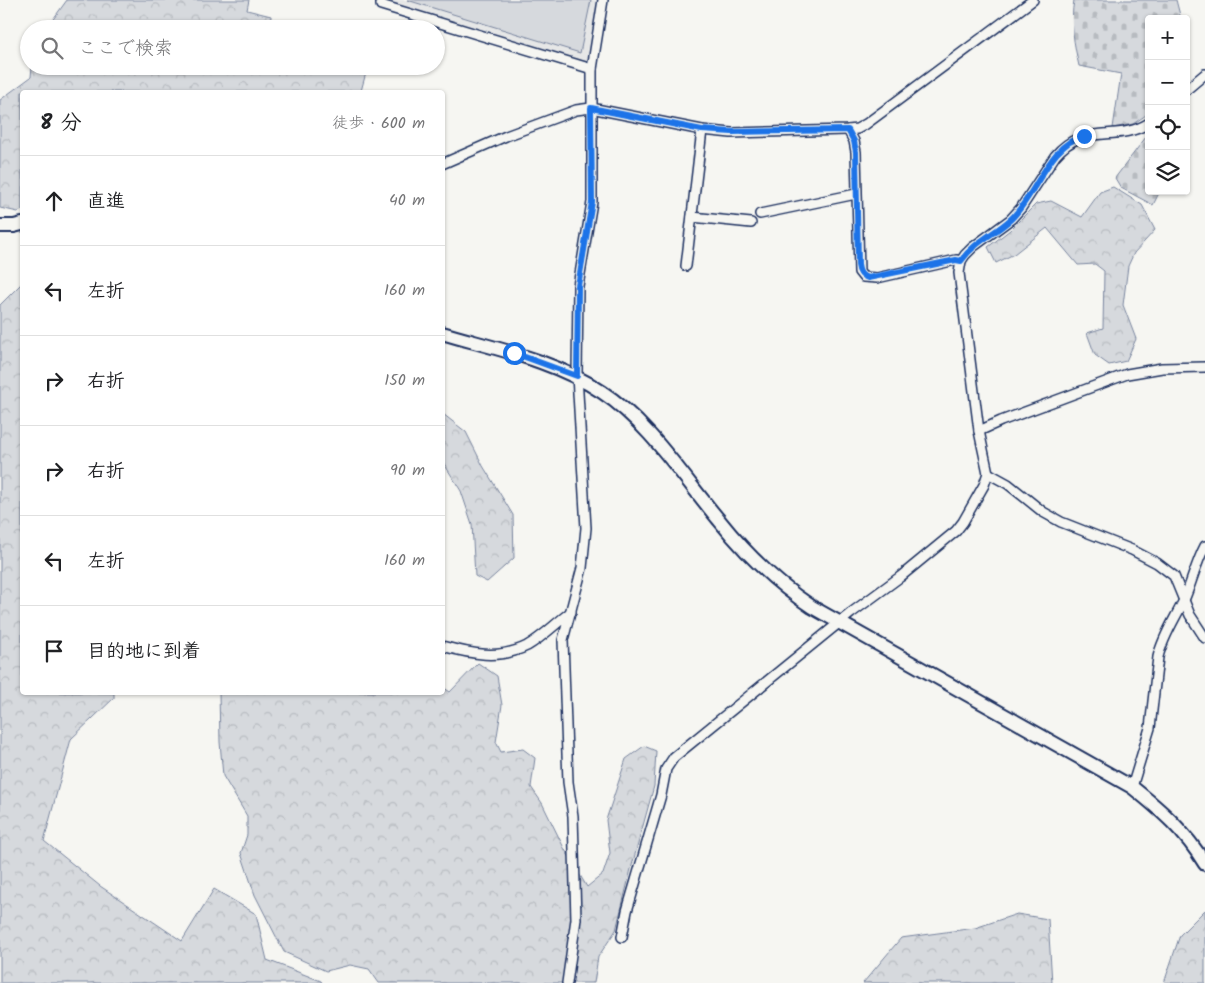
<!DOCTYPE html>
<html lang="ja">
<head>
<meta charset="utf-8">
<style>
  body { margin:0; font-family:Kalam,"Klee One",sans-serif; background:#f6f6f6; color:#202124 }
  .controls { position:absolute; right:15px; top:15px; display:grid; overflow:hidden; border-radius:5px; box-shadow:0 1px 4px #0004 }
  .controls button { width:45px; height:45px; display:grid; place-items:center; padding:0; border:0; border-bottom:1px solid #e0e0e0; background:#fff; color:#202124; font:25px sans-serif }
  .stop { position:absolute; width:15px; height:15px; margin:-11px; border:4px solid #1a73e8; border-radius:50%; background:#fff }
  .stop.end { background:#1a73e8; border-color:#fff; box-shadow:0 1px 5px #0008 }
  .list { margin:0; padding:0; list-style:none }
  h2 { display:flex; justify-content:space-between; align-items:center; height:65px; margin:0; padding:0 20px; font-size:21px }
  h2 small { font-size:16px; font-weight:400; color:#757577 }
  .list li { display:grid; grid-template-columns:32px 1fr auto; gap:15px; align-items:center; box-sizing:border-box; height:90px; padding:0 20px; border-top:1px solid #e0e0e0 }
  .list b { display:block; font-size:19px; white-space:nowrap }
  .list em { font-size:16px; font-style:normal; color:#757577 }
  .icon { flex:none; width:28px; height:28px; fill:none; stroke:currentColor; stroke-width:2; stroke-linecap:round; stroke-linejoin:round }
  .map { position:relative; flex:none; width:1205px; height:983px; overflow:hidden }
  .search { position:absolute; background:#fff; box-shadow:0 1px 4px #0004; left:20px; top:20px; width:425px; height:55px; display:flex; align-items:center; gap:12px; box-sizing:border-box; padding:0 18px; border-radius:28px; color:#757577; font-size:19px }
  .panel { position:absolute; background:#fff; box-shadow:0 1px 4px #0004; left:20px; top:90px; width:425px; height:605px; border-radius:5px }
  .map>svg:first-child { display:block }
  .built { fill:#e6e7e7 }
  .forest { fill:url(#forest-crowns); stroke:#78849e }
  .cemetery { fill:url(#cemetery-stones); stroke:#78849e }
  .garden { fill:#d6d9dd; stroke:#78849e }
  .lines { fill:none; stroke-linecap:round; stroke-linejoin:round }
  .street-casing { stroke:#1b2f5e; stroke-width:12 }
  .secondary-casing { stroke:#1b2f5e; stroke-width:16 }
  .street { stroke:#f6f6f2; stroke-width:9 }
  .secondary { stroke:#f6f6f2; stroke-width:12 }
  .route { stroke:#1a73e8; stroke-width:6 }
</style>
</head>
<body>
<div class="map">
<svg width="1205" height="983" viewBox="0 0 1205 983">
  <defs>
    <pattern id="forest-crowns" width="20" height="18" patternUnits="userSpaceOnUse" patternTransform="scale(1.25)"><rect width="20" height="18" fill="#d6d9dd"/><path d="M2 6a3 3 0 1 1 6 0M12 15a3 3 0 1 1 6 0" fill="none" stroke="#b7bbc0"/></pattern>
    <pattern id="cemetery-stones" width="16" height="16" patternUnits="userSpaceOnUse" patternTransform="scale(1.25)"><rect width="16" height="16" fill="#d6d9dd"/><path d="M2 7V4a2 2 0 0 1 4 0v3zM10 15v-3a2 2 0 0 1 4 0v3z" fill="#b7bbc0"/></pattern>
  </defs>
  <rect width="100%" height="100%" fill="#f6f6f2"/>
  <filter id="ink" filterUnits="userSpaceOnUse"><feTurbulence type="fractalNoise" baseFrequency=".02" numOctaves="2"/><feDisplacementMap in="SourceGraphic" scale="10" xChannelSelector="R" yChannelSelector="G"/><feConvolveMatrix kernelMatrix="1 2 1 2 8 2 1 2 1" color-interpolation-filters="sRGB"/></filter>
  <g filter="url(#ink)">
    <path class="built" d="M384 0H598L588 63Z"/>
    <g class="forest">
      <path d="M67 0H249L247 10 271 16 270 29H46Z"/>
      <path d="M32 66H355L367 69 361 91H349L348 92H22V210L18 212 0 208V100L31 77Z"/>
      <path d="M1113 187 1142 205 1155 230 1134 253 1128 266 1123 305 1136 339 1126 361 1109 365 1095 355 1087 333 1103 328 1104 271 1095 264 1078 265 1047 228 1014 254 996 263 988 247 1010 230 1036 204 1051 201 1082 217 1100 192Z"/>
      <path d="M22 283V692L114 693V698L71 739 44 841 100 886 182 941 214 889 256 914 267 960 321 981 322 983H0V305Z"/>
      <path d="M443 414 466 432 483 466 513 515 514 558 487 582 475 576 472 524 461 491 443 462Z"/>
      <path d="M478 663 497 676 502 705 496 742 501 752 523 749 535 758 531 787 542 803 564 848 587 887 603 874 610 853 606 820 626 759 644 746 656 751 654 786 631 869 616 930 598 957 594 983H379L369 969 350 965 326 971 284 952 255 895 241 853 247 835V816L223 776 220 742 219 692H442L443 687 450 692Z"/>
      <path d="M1205 910V983H1164L1180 935Z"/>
      <path d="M1017 914 1048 919 1052 983H863L901 938 975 928Z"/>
    </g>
    <g class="cemetery">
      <path d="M1074 0H1176L1181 19H1149V113L1133 124 1113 128 1121 74 1079 66C1074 44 1070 23 1074 0Z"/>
      <path d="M1149 133V191H1160L1153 205 1121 188 1115 178Z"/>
    </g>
    <path class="garden" d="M407 0H591L580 53Z"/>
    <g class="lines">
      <g class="street-casing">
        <g id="street">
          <path d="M381 0V5L592 69"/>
          <path d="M1186 90 1205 74"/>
          <path d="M848 130 854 141 856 152 859 272 863 277 877 278 956 260 961 261"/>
          <path d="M442 164 506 136 576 110 591 108 702 130 731 133 848 130 857 129 866 124 1033 0"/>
          <path d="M760 214 856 194"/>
          <path d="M692 217 751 223"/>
          <path d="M686 266 702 130"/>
          <path d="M979 431 1001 421 1127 374 1162 368 1205 367"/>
          <path d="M988 473 1008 484 1043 512 1061 522 1132 550 1157 563 1174 576 1190 615 1205 638"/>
          <path d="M442 646C471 654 499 660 527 646 543 637 556 623 571 612"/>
          <path d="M1132 787 1150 728 1158 657C1163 636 1175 619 1184 600 1192 582 1196 563 1205 546"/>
          <path d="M622 937 627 911 661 795 666 769 674 757 851 613 900 577 956 531 963 522 984 485 988 473 979 431 959 273 961 261 965 255 973 247 1011 219 1021 208 1055 156C1084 121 1115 144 1149 123"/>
          <path d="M567 983 576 919 573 816 568 782 563 640 582 568 586 528 577 376 578 286 592 202V69L603 0"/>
        </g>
      </g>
      <g class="secondary-casing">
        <g id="secondary">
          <path d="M0 226H14L22 224"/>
          <path d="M442 333C496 349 554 360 602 392 648 422 683 477 719 520 746 554 776 583 812 607L1132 787C1162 811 1185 831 1205 864"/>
        </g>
      </g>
      <use href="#street" class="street"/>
      <use href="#secondary" class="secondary"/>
    </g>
  </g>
  <g class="lines" filter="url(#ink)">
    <path class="route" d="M514 353 577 376 578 286 592 202 591 108 702 130 732 132 848 130 854 141 856 152 858 265C859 272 861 276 868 278L956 260 961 261C974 242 995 234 1011 219 1036 196 1049 143 1084 136"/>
  </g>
</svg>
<div class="controls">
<button>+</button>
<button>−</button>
<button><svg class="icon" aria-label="locate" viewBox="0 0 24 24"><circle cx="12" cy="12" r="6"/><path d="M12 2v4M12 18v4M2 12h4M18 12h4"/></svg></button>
<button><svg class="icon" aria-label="layers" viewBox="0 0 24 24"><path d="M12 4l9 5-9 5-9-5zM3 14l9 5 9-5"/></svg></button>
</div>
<div class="stop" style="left:514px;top:353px"></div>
<div class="stop end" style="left:1084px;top:136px"></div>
<div class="search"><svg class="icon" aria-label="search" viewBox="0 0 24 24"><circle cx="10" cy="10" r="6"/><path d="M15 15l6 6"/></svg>ここで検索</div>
<section class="panel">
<h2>8 分<small>徒歩 · 600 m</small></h2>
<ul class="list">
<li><svg class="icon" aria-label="ahead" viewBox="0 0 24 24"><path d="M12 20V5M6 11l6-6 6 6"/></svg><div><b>直進</b></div><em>40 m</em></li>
<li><svg class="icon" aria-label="left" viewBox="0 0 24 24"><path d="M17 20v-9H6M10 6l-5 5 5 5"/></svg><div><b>左折</b></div><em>160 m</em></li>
<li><svg class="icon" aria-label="right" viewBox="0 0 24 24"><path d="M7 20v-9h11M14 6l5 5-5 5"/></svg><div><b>右折</b></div><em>150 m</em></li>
<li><svg class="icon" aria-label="right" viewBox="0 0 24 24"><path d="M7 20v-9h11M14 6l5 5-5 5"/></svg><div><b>右折</b></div><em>90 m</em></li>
<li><svg class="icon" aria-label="left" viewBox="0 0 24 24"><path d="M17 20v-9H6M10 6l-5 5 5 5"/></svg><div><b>左折</b></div><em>160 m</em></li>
<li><svg class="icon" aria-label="arrive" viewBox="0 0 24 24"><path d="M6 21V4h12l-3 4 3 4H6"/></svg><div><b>目的地に到着</b></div></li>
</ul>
</section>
</div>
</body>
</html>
